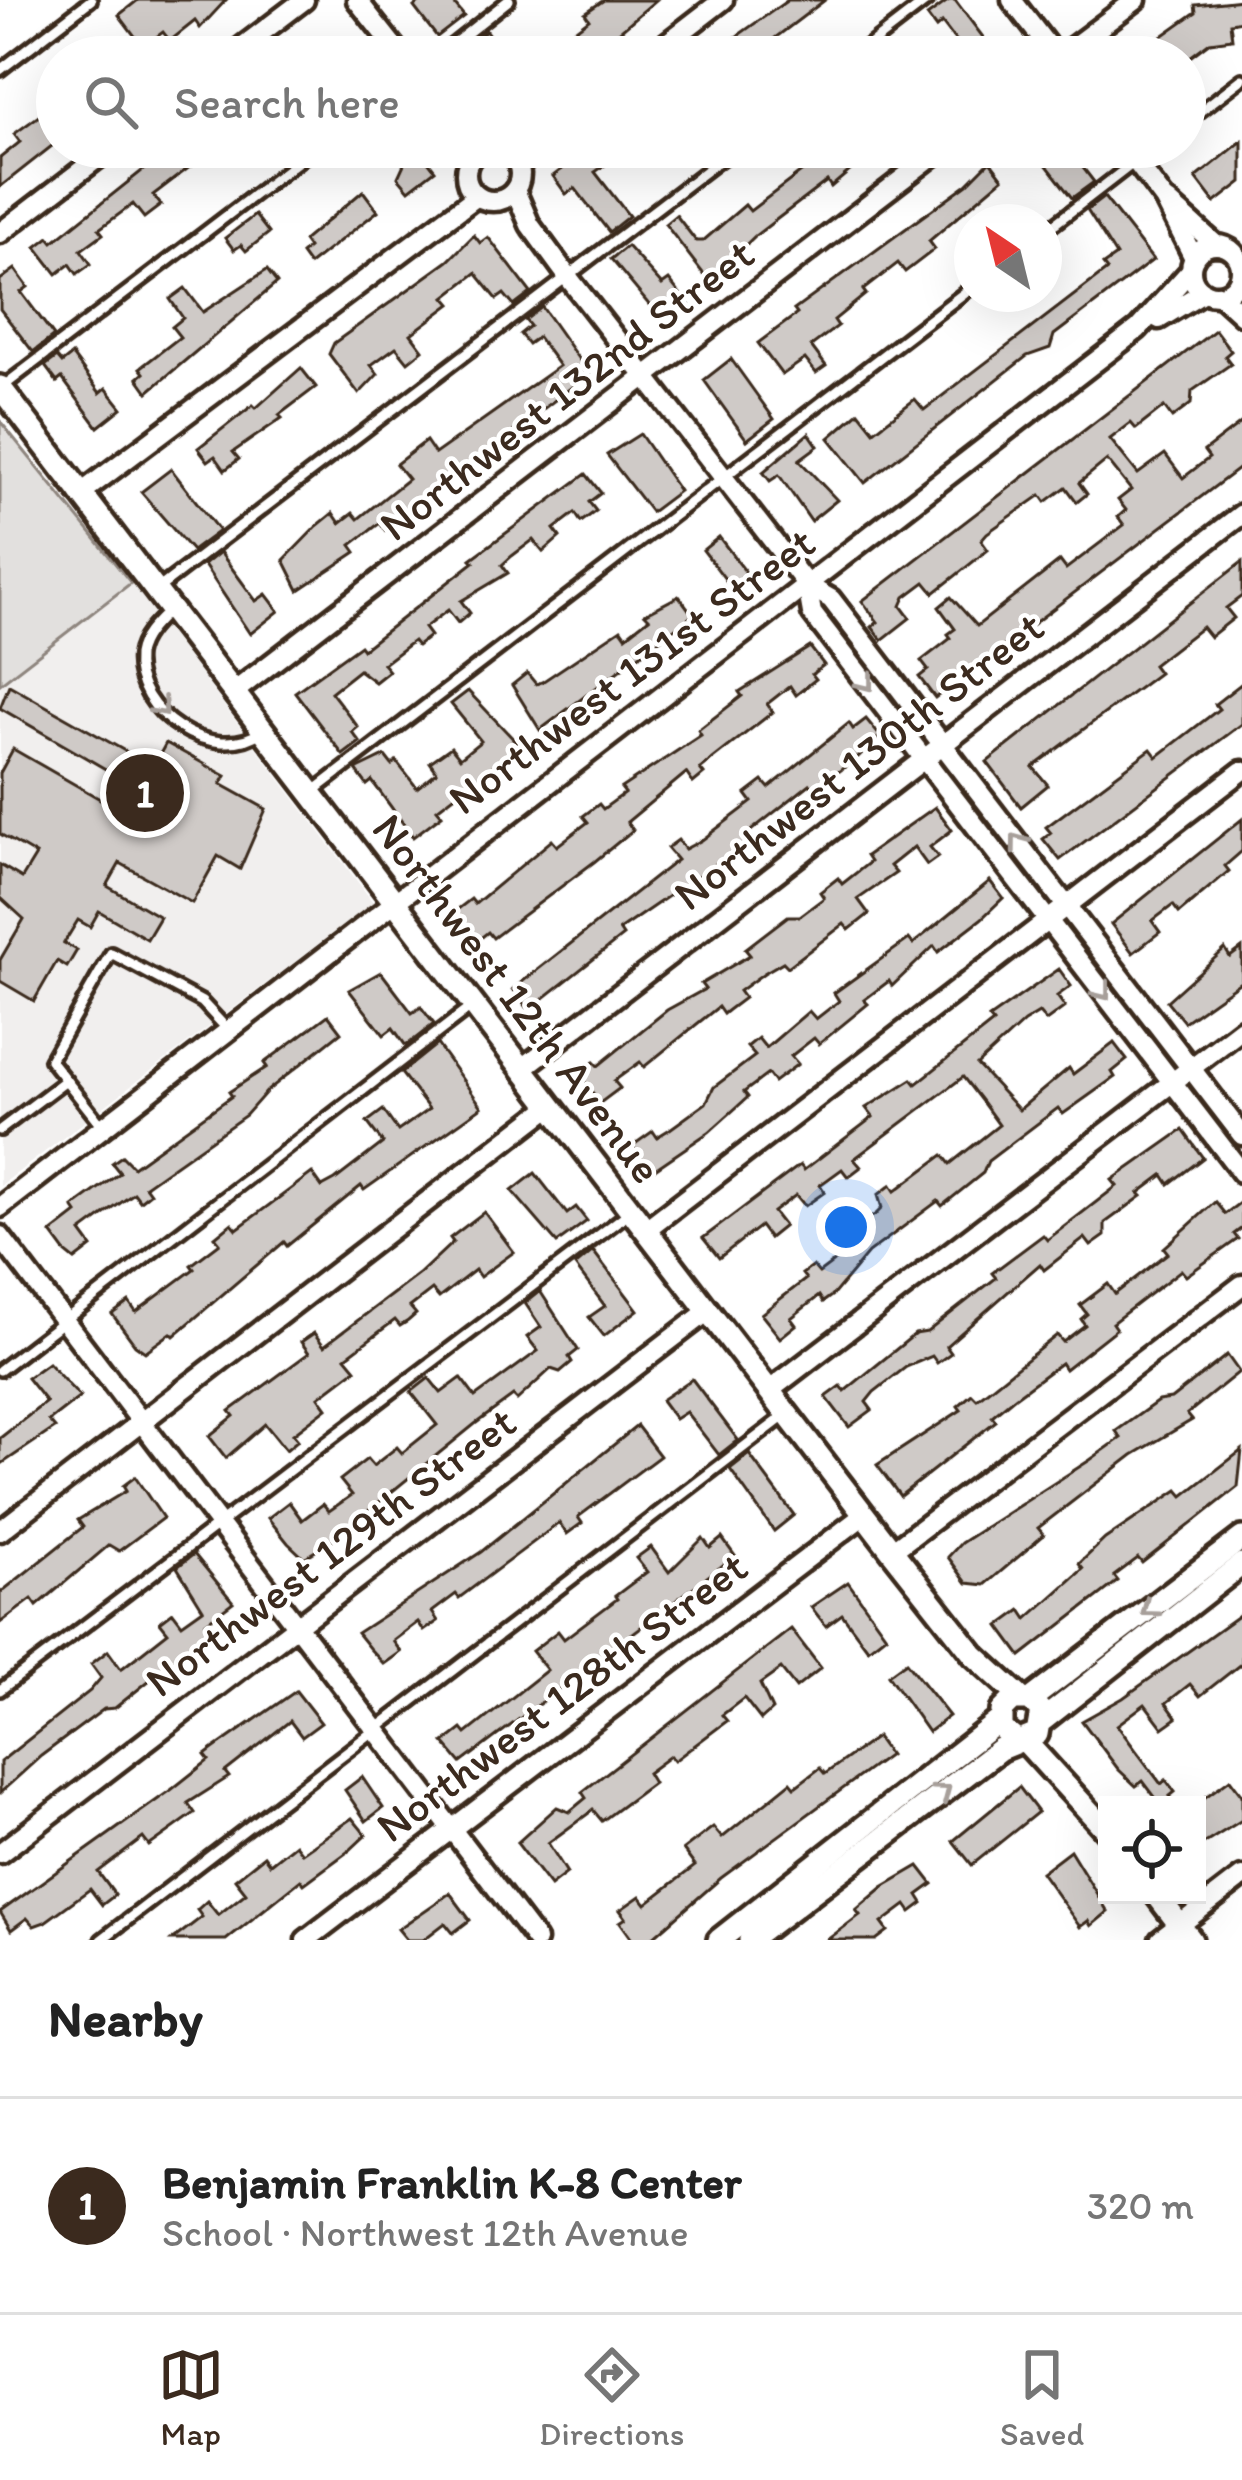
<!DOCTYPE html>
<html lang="en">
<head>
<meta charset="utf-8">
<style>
  body { margin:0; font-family:Itim,sans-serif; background:#f2f2f2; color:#222 }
  .controls { position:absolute; right:36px; bottom:36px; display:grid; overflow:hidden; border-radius:0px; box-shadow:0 12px 48px #0002 }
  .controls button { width:108px; height:108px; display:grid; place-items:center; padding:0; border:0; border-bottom:3px solid #e0e0e0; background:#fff; color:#222; font:60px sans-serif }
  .compass { position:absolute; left:954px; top:204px; width:108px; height:108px; border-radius:50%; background:#fff; box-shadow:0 12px 48px #0002; rotate:325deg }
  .you { position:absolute; left:846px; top:1227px; width:42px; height:42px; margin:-30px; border:9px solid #fff; border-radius:50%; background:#1a73e8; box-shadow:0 0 0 18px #1a73e833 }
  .badge { display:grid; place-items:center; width:78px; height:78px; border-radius:50%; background:#3b2a1e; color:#fff; font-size:39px; font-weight:700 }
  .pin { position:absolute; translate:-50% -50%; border:6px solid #fff; box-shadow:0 3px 12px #0006 }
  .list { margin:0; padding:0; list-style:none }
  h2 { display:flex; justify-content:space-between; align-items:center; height:156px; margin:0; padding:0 48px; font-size:51px }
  h2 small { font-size:39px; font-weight:400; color:#767676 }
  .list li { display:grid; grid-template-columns:78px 1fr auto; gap:36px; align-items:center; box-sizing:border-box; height:216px; padding:0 48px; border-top:3px solid #e0e0e0 }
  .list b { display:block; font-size:45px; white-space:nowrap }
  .list p { margin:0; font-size:39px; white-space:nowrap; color:#767676 }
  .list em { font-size:39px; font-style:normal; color:#767676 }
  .icon { flex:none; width:66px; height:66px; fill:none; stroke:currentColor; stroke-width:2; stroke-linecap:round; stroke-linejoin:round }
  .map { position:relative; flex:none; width:1242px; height:1940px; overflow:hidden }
  .search { position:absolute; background:#fff; box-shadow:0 12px 48px #0002; left:36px; right:36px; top:36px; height:132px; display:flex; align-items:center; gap:30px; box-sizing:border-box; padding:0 42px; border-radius:66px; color:#767676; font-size:45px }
  .sheet { height:372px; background:#fff }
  nav { display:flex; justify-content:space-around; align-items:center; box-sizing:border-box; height:168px; border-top:3px solid #e0e0e0; background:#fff; font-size:33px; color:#767676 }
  nav a { display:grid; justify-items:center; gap:6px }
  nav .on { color:#3b2a1e }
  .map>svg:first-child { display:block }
  .built { fill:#f1efee }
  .green { fill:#e2e0de; stroke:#8e857e; stroke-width:3 }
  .building { fill:#cfcac7; stroke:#3b2a1e; stroke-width:3 }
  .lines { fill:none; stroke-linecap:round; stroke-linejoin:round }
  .service-casing { stroke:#3b2a1e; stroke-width:18 }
  .minor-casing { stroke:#3b2a1e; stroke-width:27 }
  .tertiary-casing { stroke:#3b2a1e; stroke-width:30 }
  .service { stroke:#fff; stroke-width:9 }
  .minor { stroke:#fff; stroke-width:18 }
  .tertiary { stroke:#fff; stroke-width:21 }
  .oneway { stroke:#a79f9a }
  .labels { text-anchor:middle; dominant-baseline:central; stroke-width:9; stroke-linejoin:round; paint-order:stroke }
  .street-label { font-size:45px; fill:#3b2a1e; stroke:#fff }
</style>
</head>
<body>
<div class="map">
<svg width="1242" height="1940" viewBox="0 0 1242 1940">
  <rect width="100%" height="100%" fill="#fff"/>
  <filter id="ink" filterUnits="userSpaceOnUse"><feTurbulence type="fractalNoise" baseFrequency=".00833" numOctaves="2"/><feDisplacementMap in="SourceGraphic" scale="24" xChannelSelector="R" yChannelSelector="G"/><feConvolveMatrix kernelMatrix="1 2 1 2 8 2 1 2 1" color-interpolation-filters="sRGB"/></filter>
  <g filter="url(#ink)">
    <path class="built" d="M131 583 373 902 0 1186V684Z"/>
    <path class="green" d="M0 421 131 583 0 684Z"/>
    <g class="building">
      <path d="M138 0H226L200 28 195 21 170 41 163 32 143 47 119 15Z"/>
      <path d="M423 0H451L464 16 437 37 414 7Z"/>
      <path d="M604 0H656L599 49 594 43 577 57H539L589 19 585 13Z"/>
      <path d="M788 0H825L750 57H732L723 46Z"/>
      <path d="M949 0H955L998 57H968L942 23 936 28 927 16Z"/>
      <path d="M1242 0V21L1230 23 1232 39 1210 42 1190 57H1161L1151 44 1196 12 1195 5Z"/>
      <path d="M486 31 497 46 490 51 494 57H453Z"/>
      <path d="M338 39 353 57H315Z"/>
      <path d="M47 110 57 124V142L0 187V158L20 142 14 134Z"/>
      <path d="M1242 141V182L1215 203 1196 178Z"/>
      <path d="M172 147H216L153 195 161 205 144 218 133 204 99 229 103 234 81 250 91 264 77 274 70 264 57 274 36 247 49 237 53 242Z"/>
      <path d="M391 147H417L435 170 409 190 398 177 404 164Z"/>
      <path d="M591 147H631L595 172 629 216 609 232 575 188 566 194 553 176Z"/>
      <path d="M807 147H831L835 153 844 147H878L831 187 827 181 755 236 709 281 665 224 676 215 696 241H703L745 205 750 211 817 160Z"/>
      <path d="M1017 147H1067L1094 182 1072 198 1039 155 1028 163Z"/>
      <path d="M990 161 1003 178 929 241 935 249 905 272 898 263 863 290 866 294 834 320 838 326 811 346 826 366 816 373 805 359 782 375 758 343 797 314 794 310 967 184Z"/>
      <path d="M363 191 378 211 309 265 301 254 308 248 303 241Z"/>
      <path d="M1104 197 1153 260 1054 335 1050 348 1027 356 865 483 829 438 859 412 874 431 915 399 924 410 1107 270 1103 265 1116 256 1087 210Z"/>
      <path d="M255 215 269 233 246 251 241 245 234 250 225 238Z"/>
      <path d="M474 235 480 243 488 237 531 293 514 306 504 294 497 299 476 273 445 297 451 304 411 334 423 350 408 362 396 347 371 365 378 374 359 394 329 354 334 343 448 261Z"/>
      <path d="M627 246 662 285 669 280 689 305 665 324 611 259Z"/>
      <path d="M15 269 28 287 21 292 54 336 33 352 0 309V280Z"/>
      <path d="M267 270 277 283 148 392 138 378 144 373 140 368 180 337 172 327 183 318 170 299 185 288 203 312Z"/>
      <path d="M542 307 589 374 385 530 380 523 351 545 356 552 299 590 284 560 317 526 333 513 340 523 353 513 358 519 408 479 396 464 426 441 435 454 559 366 538 337 528 344 520 334 530 326 525 320Z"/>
      <path d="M1215 330 1231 351 1225 356 1231 364 1192 391 1191 404 1172 418 1164 407 1136 429 1131 423 1110 439 1138 474 1165 454 1183 478 1209 458 1204 451 1242 422V466L935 698 919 677 928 670 921 661 951 638 948 634 955 629 939 607 951 597 977 626 1060 561 1066 569 1124 525 1118 517 1126 510 1118 500 1131 490 1107 460 1079 483 1087 494 1077 502 1066 487 1046 502 1041 495 987 533 981 540 988 550 934 593 925 582 905 597 901 606 910 618 882 640 872 627 878 622 862 601Z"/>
      <path d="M72 355 100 393 106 388 122 408 98 427 62 378 57 382 45 366 57 357 62 363Z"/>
      <path d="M731 359 774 419 747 440 704 380Z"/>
      <path d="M301 368 316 387 279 415 282 418 233 452 239 459 225 470 215 456 208 461 198 448 253 405 256 408Z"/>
      <path d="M809 433 818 446 799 460 837 500 811 521 779 475 770 481 763 472Z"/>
      <path d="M640 434 679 491 651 512 607 455Z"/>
      <path d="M171 469 219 531 192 551 141 492Z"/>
      <path d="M586 474 601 493 589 502 596 511 581 522 575 513 554 529 560 537 543 552 533 540 512 556 502 565 508 573 461 601 470 613 458 623 448 610 424 628 430 636 417 646 413 641 383 664 389 671 375 682 359 670 331 692 358 727 352 732 360 742 343 755 295 692 360 645 363 649 474 562 471 559Z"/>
      <path d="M719 537 748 575 731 587 703 550Z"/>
      <path d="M220 552 256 601 266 594 279 611 250 634 204 565Z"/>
      <path d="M1242 562V596L1226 608 1234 618 1210 637 1202 627 1153 665 1159 673 1033 767 1048 785 1021 807 987 762Z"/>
      <path d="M679 596 693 615 540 730 512 685 527 673 536 684 542 682 621 629 626 636 649 618 645 614Z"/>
      <path d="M810 647 824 665 812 674 816 679 796 695 790 686 767 704 773 712 700 769 704 774 693 783 686 773 627 822 633 830 594 862 493 938 488 932 477 941 454 912 471 899 475 904 552 840 557 846 588 822 583 816 599 804 603 809 625 793 621 788 701 735 698 730 742 696 739 692Z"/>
      <path d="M1242 683V724L1060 860 1043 839 1051 833 1046 827 1151 749 1157 757 1219 709 1215 704Z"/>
      <path d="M9 685 153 767 166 743 226 776 221 784 266 809 240 869 218 856 192 903 120 863 107 886 160 917 147 939 99 911 90 927 78 920 64 943 77 950 67 967 57 961 34 1001 0 981V960L24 919 0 897V865L22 878 36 855 0 834V773L13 749 114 807 128 782 0 708Z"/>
      <path d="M468 691 520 746 437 809 442 815 413 837 372 781 367 785 356 770 385 756 392 765 396 761 417 788 437 772 430 762 451 747 460 758 481 741 451 704Z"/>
      <path d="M866 719 880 736 857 758 814 790 810 784 742 838 746 843 619 930 623 936 529 1010 513 989 677 860 667 848 678 840 685 849 702 840 752 802 746 794 763 781 769 788 849 723 853 729Z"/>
      <path d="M935 807 952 830 930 847 938 857 927 865 914 847 890 866 896 873 858 899 869 914 849 930 844 924 788 967 783 962 764 973 739 991 744 998 728 1010 723 1014 718 1007 644 1067 640 1062 614 1081 620 1088 600 1103 578 1073 594 1062 598 1066 667 1010 705 989 701 984 750 955 745 949 788 916H800L824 898 820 892 838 878 842 884 870 862 866 856Z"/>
      <path d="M1242 819V851L1225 866 1229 871 1179 913 1173 905 1152 921 1160 932 1133 953 1111 924Z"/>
      <path d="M990 881 1003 898 981 919 938 952 934 946 892 986 889 981 864 1000 868 1004 819 1044 814 1038 791 1056 798 1064 774 1082 768 1074 744 1092 748 1097 709 1132 652 1171 632 1146 653 1131 657 1137 670 1129 706 1103 714 1087 755 1056 747 1047 758 1038 766 1048 809 1011 816 1019 839 1001 834 993 909 939 913 944Z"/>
      <path d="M1242 948V981L1184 1022 1167 1001 1225 949 1230 957Z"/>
      <path d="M1059 969 1071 986 1057 996 1065 1007 1046 1021 1039 1013 1024 1022 977 1065 1019 1110 1069 1068 1073 1074 1114 1043 1127 1060 1112 1072 1115 1077 1063 1114 1058 1108 988 1161 983 1173 942 1206 938 1201 868 1253 834 1294 823 1302 819 1296 791 1318 796 1325 780 1338 761 1314 806 1279 802 1274 813 1266 819 1273 843 1255 833 1242 876 1214 882 1208 878 1195 891 1185 895 1191 943 1155 950 1164 999 1125 983 1103 963 1077 854 1159 861 1167 848 1177 842 1169 820 1185 825 1192 805 1206 796 1195 773 1212 784 1226 769 1238 760 1226 719 1258 703 1238 800 1165 804 1170 873 1117 866 1108 912 1079 916 1084 993 1023 989 1018Z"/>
      <path d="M381 972 412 1013 421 1007 434 1024 406 1046 393 1028 384 1035 349 990Z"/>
      <path d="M328 1015 341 1032 267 1091 246 1115 145 1186 150 1193 140 1201 134 1193 81 1232 92 1247 75 1260 65 1252 51 1233 77 1213 73 1207 120 1173 112 1163 122 1156 133 1167 232 1096 229 1092 267 1067 264 1063Z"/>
      <path d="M437 1044 482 1107 364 1190 361 1186 287 1246 284 1242 174 1336 171 1333 145 1352 135 1345 112 1314 129 1302 136 1312 194 1269 191 1265 220 1243 215 1237 232 1223 237 1229 312 1173 322 1187 335 1180 383 1143 367 1122 383 1110 398 1131 429 1109 401 1073Z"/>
      <path d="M1183 1130 1203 1158 1169 1184 1163 1175 1139 1193 1142 1196 1105 1223V1236L1091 1246 1085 1238 1044 1270 1040 1264 946 1346 951 1353 937 1363 932 1356 906 1367 874 1392 866 1402 872 1410 849 1427 826 1397 841 1386 845 1391 915 1334 927 1332 996 1278 992 1273 1043 1235 1047 1240 1117 1186 1112 1180Z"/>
      <path d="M535 1173 567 1214 576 1207 587 1221 557 1243 512 1191Z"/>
      <path d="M1242 1201V1228L1234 1234 1238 1239 1186 1276 1181 1270 1112 1323 1116 1329 1065 1369 1061 1363 1015 1397 992 1416 996 1421 900 1496 877 1465 961 1410 958 1406 972 1394 977 1399 1057 1335 1063 1342 1085 1325 1081 1319 1087 1314 1080 1305 1108 1284 1115 1294 1168 1253 1164 1248 1215 1202 1225 1214Z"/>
      <path d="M484 1212 514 1252 480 1277 475 1270 439 1298 432 1290 410 1307 416 1314 408 1321 400 1326 395 1320 346 1357 356 1369 319 1397 327 1408 293 1434 298 1440 286 1450 265 1424 226 1458 209 1436 234 1416 230 1411 309 1353 301 1342 314 1333 324 1346 419 1274 453 1242 450 1238Z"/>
      <path d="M593 1251 638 1310 604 1336 589 1317 605 1306 575 1266Z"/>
      <path d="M540 1291 578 1350 569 1357 572 1362 560 1372 551 1369 517 1400 513 1396 475 1424 330 1542 304 1558 288 1543 268 1518 289 1502 302 1520 323 1504 329 1511 352 1495 340 1480 367 1459 373 1466 397 1447 402 1453 437 1425 411 1392 429 1378 441 1393 461 1378 475 1397 538 1351 527 1337 541 1327 525 1303Z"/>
      <path d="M1227 1355 1239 1372 1187 1414 1192 1420 1133 1455 1038 1528 1044 1535 985 1585 967 1583 948 1557 961 1543 1090 1460 1121 1438 1116 1431 1158 1401 1171 1399Z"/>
      <path d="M48 1363 80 1397 49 1421 55 1428 0 1465V1438L46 1402 27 1378Z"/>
      <path d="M692 1379 738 1440 719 1455 686 1412 675 1419 661 1400Z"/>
      <path d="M637 1426 660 1456 578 1517 582 1523 567 1534 559 1523 459 1598 456 1594 432 1612 438 1621 424 1631 418 1622 393 1641 401 1652 384 1664 369 1648 357 1633 481 1552Z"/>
      <path d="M1242 1450 1238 1487 1142 1563 1138 1558 1114 1576 1118 1581 1021 1656 999 1626 1021 1610 1027 1619 1083 1569 1079 1564 1105 1539 1178 1490 1183 1496Z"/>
      <path d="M749 1454 794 1515 774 1531 730 1469Z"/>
      <path d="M135 1477 163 1518 119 1551 109 1545 37 1606 32 1599 0 1623V1593L83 1527 78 1520 126 1491 123 1486Z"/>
      <path d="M703 1538 710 1548 722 1538 735 1556 461 1763 444 1743 462 1729 466 1734 547 1670 532 1651 558 1631 564 1639 617 1599 615 1596 647 1572 636 1558 651 1547 669 1572Z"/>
      <path d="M194 1554 233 1602 205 1623 211 1631 115 1708 104 1709 41 1756 0 1793V1762L90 1691 101 1678 91 1664 108 1651 121 1669 168 1632 160 1622 173 1612 182 1624 203 1609 177 1567Z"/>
      <path d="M848 1582 886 1635 868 1649 842 1614 826 1626 811 1607Z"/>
      <path d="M1242 1613V1663L1200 1696 1190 1684 1166 1703 1177 1718 1163 1728 1145 1704 1117 1725 1161 1784 1166 1780 1175 1792 1170 1796 1177 1805H1161L1143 1781 1136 1786 1118 1769 1082 1721 1123 1698Z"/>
      <path d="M791 1629 821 1668 796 1688 781 1669 760 1684 772 1710 761 1720 744 1698 722 1715 727 1721 674 1761 670 1756 647 1773 653 1783 602 1821 593 1810 548 1843 567 1873 550 1886 517 1843 557 1807 569 1812 586 1798 582 1792Z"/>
      <path d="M906 1662 949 1716 928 1732 888 1675Z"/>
      <path d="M296 1691 321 1723 302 1737 290 1721 225 1772 229 1777 188 1803 195 1813 149 1846 143 1838 98 1872 115 1895 102 1905 90 1889 45 1922 34 1926 27 1918 11 1930 0 1912 171 1790 209 1760 205 1755 213 1749Z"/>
      <path d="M876 1737 889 1755 721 1878 650 1940H633L620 1922 626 1918 620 1910 640 1896 646 1904 695 1866 683 1850 713 1827 722 1838 791 1782 795 1787 820 1768 825 1774Z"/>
      <path d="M362 1777 383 1808 366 1821 345 1790Z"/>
      <path d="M1230 1779 1242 1795V1820L1197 1848V1803Z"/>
      <path d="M1019 1787 1038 1812 972 1865 953 1841Z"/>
      <path d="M352 1818 366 1835 350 1850 304 1884 301 1880 226 1940H172L202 1917 197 1910 207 1901 218 1915 246 1893 235 1879 264 1856 270 1864 295 1844 302 1853Z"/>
      <path d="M1070 1850 1108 1912 1091 1926 1088 1921 1080 1927 1041 1872Z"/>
      <path d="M919 1866 933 1884 918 1895 923 1903 911 1912 906 1905 882 1923 888 1931 876 1940H827L860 1915 856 1910 883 1887Z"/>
      <path d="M450 1893 470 1920 453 1933 445 1923 423 1940H407L398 1929Z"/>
    </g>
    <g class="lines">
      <g class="service-casing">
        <g id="service">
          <path d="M437 57 509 0"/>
          <path d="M854 57 928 0"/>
          <path d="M0 70 91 0"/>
          <path d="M1185 123 1242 79"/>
          <path d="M1044 232 1154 147"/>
          <path d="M1 388 317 147"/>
          <path d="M155 591 737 147"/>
          <path d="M170 609C157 622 141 636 138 655 132 712 214 766 262 731"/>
          <path d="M314 791 972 287"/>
          <path d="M102 1126 50 1060 111 953 202 1002 228 1030"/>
          <path d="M0 1130 66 1080"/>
          <path d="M0 1370 471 1007"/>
          <path d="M0 1690 631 1211"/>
          <path d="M101 1940 787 1414"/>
        </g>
      </g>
      <g class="minor-casing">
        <g id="minor">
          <path d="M357 0 402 57"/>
          <path d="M1012 0 1056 57"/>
          <path d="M229 57 304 0"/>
          <path d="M649 57 723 0"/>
          <path d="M1060 57 1136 0"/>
          <path d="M1125 147 1164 199 1194 258"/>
          <circle cx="493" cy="174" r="27"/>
          <path d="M519 166 537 147"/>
          <path d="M515 190 530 225 568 277 807 585 831 599 1242 1135"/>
          <path d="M1168 202 1216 245"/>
          <path d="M0 233 112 147"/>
          <circle cx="1216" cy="270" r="25"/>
          <path d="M1220 295 1242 315"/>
          <path d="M1159 319 1203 292"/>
          <path d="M80 494 477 196"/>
          <path d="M807 585 812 613 1242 1173"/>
          <path d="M234 692 944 147"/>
          <path d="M523 1068 1242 514"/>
          <path d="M0 1207 1138 329 1191 270"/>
          <path d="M645 1230 1242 771"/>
          <path d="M0 1236 536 1940"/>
          <path d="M770 1390 1242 1029"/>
          <path d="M0 1531 551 1106"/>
          <path d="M892 1551 1242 1285"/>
          <path d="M0 1853 708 1311"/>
          <path d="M306 1940 864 1515"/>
          <path d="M1160 1940 1242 1877"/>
        </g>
      </g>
      <g class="tertiary-casing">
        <g id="tertiary">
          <path d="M0 387 892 1551 974 1655 1021 1698"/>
          <path d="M1030 1700 1242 1538"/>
          <path d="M1043 1720 1242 1564"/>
          <path d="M1024 1740 1107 1831"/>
          <path d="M1157 1895 1191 1940"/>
          <path d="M719 1940 1000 1720"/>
          <path d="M750 1940 1000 1749 1037 1734 1041 1711 1030 1700H1013L1002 1711V1729L1016 1740"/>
        </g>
      </g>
      <use href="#service" class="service"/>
      <use href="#minor" class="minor"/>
      <use href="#tertiary" class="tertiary"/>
    </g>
    <defs><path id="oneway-chevron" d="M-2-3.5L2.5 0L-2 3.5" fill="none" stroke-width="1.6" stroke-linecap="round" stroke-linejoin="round" transform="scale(3)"/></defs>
    <g class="oneway">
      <use href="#oneway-chevron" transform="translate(866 683) rotate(52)"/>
      <use href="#oneway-chevron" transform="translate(161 708) rotate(47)"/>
      <use href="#oneway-chevron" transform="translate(1018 842) rotate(-127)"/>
      <use href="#oneway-chevron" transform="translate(1103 992) rotate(52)"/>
      <use href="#oneway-chevron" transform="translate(1149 1609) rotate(143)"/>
      <use href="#oneway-chevron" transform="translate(943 1792) rotate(-37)"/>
    </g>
  </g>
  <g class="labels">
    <g class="street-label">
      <text transform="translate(566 389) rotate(-38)">Northwest 132nd Street</text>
      <text transform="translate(631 670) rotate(-37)">Northwest 131st Street</text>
      <text transform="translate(858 760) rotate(-38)">Northwest 130th Street</text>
      <text transform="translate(518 998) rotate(53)">Northwest 12th Avenue</text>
      <text transform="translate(330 1551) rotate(-37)">Northwest 129th Street</text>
      <text transform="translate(561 1696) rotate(-37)">Northwest 128th Street</text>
    </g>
  </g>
</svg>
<div class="controls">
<button><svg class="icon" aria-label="locate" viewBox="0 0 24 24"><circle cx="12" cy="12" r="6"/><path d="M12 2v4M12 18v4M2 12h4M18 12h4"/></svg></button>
</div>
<svg class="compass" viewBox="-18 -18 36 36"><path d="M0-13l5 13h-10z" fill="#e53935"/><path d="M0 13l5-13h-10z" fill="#767676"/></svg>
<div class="you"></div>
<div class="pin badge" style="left:145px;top:793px">1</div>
<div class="search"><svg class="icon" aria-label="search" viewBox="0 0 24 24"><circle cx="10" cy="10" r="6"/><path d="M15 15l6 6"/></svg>Search here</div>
</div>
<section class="sheet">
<h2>Nearby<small></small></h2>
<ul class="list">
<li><span class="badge">1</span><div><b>Benjamin Franklin K-8 Center</b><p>School · Northwest 12th Avenue</p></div><em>320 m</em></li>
</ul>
</section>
<nav>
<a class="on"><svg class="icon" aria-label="map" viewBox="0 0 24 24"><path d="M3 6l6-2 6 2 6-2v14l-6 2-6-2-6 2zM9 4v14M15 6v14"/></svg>Map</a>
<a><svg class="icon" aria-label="directions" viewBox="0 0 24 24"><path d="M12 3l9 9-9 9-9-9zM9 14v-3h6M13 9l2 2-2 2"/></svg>Directions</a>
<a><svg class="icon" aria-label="saved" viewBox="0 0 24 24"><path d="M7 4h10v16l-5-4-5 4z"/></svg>Saved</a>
</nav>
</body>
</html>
